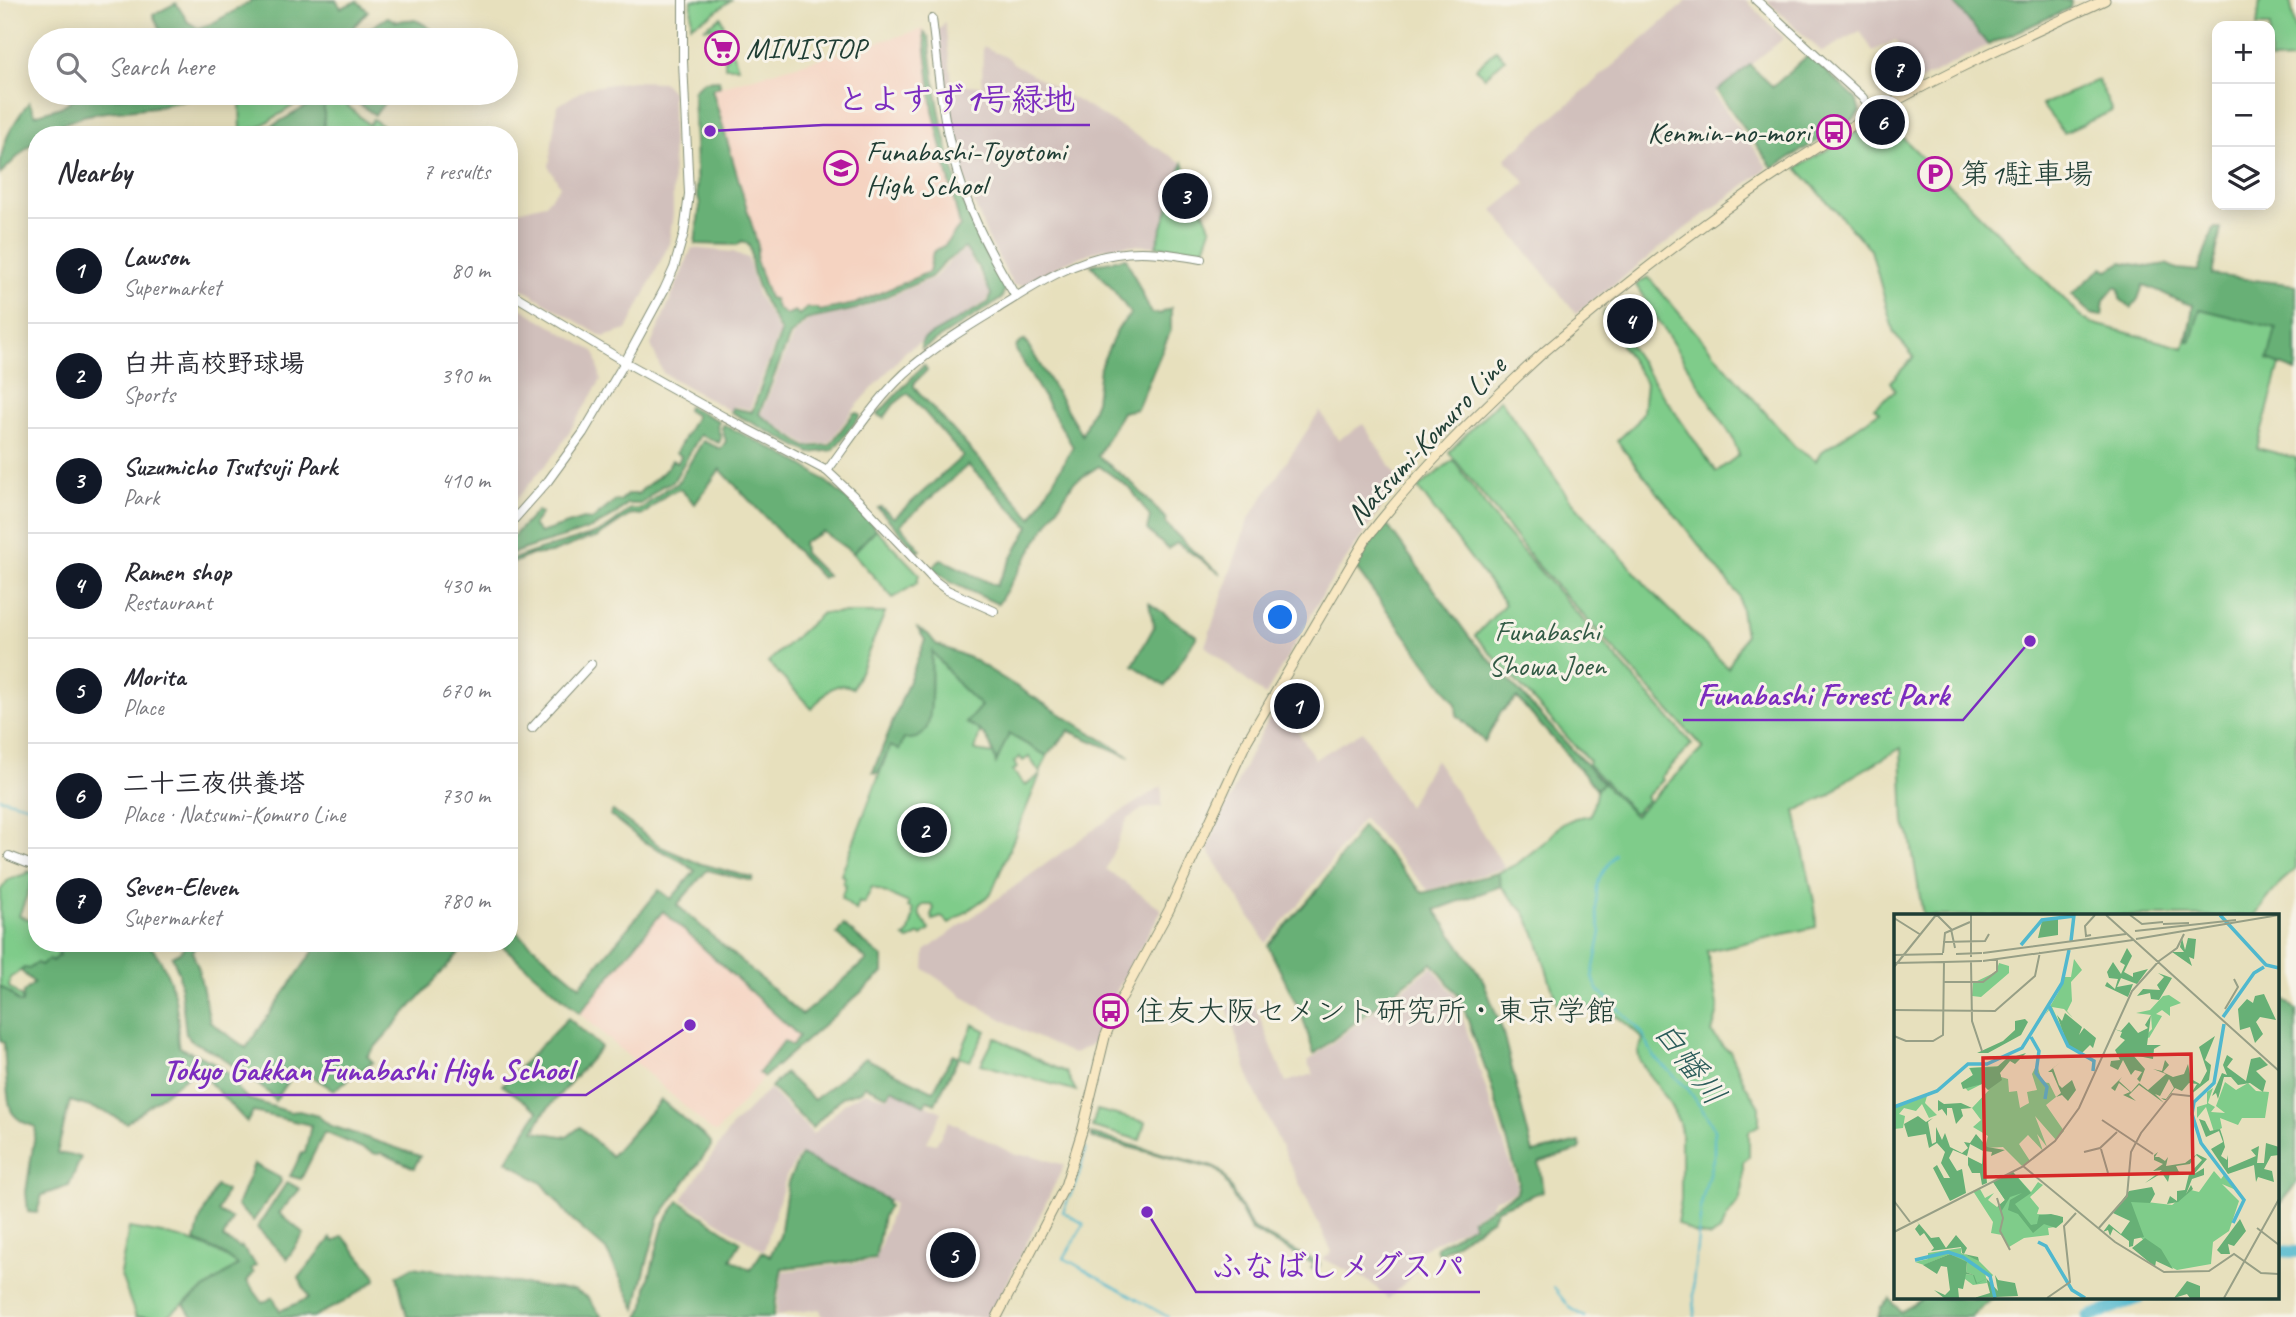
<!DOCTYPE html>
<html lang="en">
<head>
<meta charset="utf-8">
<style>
  body { margin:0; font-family:Caveat,"Klee One",sans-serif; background:#f7f7f7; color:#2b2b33 }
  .controls { position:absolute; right:21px; top:21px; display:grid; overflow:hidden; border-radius:14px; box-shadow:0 4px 18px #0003 }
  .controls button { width:63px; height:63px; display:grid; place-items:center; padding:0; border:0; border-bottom:2px solid #e1e1e2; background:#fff; color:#2b2b33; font:35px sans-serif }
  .you { position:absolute; left:1281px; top:618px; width:24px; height:24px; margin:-18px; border:5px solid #fff; border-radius:50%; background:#1a73e8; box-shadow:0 0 0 10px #1a73e833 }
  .badge { display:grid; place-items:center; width:46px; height:46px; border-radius:50%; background:#111827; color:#fff; font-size:23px; font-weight:700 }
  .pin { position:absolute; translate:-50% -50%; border:4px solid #fff; box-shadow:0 2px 7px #0006 }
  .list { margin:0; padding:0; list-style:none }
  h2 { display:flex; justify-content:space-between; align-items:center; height:91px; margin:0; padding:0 28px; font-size:30px }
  h2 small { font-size:23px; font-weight:400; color:#7c7c81 }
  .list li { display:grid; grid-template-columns:46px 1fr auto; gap:21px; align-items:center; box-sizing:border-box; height:105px; padding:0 28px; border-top:2px solid #e1e1e2 }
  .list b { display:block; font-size:26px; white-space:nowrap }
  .list p { margin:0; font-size:23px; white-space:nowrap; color:#7c7c81 }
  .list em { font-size:23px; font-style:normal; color:#7c7c81 }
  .icon { flex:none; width:38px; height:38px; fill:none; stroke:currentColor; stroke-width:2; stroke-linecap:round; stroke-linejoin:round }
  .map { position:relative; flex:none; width:2296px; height:1317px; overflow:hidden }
  .search { position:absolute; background:#fff; box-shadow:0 4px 18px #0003; left:28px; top:28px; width:490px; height:77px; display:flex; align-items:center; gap:18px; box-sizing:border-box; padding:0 24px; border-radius:38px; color:#7c7c81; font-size:26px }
  .panel { position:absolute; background:#fff; box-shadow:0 4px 18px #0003; left:28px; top:126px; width:490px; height:826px; border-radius:28px }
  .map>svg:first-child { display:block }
  .built { fill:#f5d3c1 }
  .industrial { fill:#d1c0bc }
  .green { fill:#7fcc8a; stroke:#4f845f; stroke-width:2 }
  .forest { fill:#67b076; stroke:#437655; stroke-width:2 }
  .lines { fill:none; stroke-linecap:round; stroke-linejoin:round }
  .stream { stroke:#50b8ce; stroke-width:2 }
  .river { stroke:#50b8ce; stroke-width:12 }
  .tertiary-casing { stroke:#838e78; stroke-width:10 }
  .secondary-casing { stroke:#838e78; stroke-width:11 }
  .tertiary { stroke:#fff; stroke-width:8 }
  .secondary { stroke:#f8e8c3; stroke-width:9 }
  .labels { text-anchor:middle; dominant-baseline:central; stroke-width:6; stroke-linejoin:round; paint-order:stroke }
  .poi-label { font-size:30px; fill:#1f3d34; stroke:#f7f3e8; text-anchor:start }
  .street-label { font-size:30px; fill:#1f3d34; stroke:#f7f3e8 }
  .park-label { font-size:30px; fill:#325a45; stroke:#f7f3e8 }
  .water-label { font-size:32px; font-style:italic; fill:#2b5c5a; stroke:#f7f3e8 }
  .inset-river { fill:none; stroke:#50b8ce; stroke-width:3.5 }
  .inset-road { fill:none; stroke:#979f86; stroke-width:2 }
  .view { fill:#d62828; fill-opacity:0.15; stroke:#d62828; stroke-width:3.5 }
  .inset-edge { fill:none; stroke:#1f3d34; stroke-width:3.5 }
  .leader { fill:none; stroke:#7b2cbf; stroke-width:2.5 }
  .callout-dot { fill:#7b2cbf; stroke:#f7f3e8; stroke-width:2.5 }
  .callout-label { font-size:32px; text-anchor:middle; font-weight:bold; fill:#7b2cbf; stroke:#f7f3e8; stroke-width:6; stroke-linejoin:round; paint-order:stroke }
</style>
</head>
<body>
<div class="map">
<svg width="2296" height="1317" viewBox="0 0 2296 1317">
  <rect width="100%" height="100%" fill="#f7f3e8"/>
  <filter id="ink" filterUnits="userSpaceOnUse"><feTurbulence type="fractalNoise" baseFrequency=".0143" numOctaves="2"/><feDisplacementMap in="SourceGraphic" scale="14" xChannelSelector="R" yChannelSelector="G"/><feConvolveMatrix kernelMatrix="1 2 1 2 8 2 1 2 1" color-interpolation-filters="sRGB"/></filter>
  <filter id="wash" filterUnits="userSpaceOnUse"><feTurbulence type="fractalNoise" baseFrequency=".00686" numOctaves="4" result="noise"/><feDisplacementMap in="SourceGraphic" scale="28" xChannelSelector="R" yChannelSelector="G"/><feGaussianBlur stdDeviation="1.57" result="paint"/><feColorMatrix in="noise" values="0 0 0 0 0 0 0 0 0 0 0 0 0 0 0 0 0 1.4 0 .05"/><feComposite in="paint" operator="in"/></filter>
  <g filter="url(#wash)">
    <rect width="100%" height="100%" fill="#e7e0bd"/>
    <g class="built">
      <path d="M924 29 933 110 960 226 945 245 933 252 929 272 855 304 819 312 807 308 786 315 782 313 777 308 774 299H769L756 260 758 246 712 89Z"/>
      <path d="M663 911 799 1036 792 1046 785 1042 760 1072 764 1077 717 1132 712 1131 580 1013Z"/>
    </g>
    <g class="industrial">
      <path d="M1688 0H1746L1784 38 1714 94 1768 168 1686 228 1576 314 1493 210 1526 183 1505 159Z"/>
      <path d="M1766 0H1952L1988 45 1917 82 1896 40 1873 51 1860 31 1822 52Z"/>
      <path d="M945 22 952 84 982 86 983 46 1008 58 1013 63 1183 163 1156 246 1128 245 1098 250 1064 263 1025 286 1013 285 987 236 957 158 949 129 941 65 938 31Z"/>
      <path d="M632 81 663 82 672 92 673 214 669 244 627 330 603 337 509 281V213L545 204 560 186 549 167 557 106 586 88Z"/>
      <path d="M692 248 733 252 748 258 757 294 779 332 750 409 733 406 730 411 663 373 651 345Z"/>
      <path d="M965 250 990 294 987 301 907 350 853 410 829 443 807 445 761 414 793 336 808 321 858 310 934 278 951 260Z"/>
      <path d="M509 301 595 352 601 380 558 450 509 508Z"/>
      <path d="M1320 411 1338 440 1363 424 1400 481 1327 587 1265 696 1205 646 1248 520Z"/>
      <path d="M1279 701 1315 759 1363 731 1408 807 1435 759 1505 868 1428 890 1363 818 1306 895 1266 943 1207 848 1255 744Z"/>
      <path d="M1162 786V806L1142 809 1127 820 1106 869 1162 910 1123 978 1103 1021 1096 1042 1073 1054 1025 1032 973 1003 924 969 925 951 1097 827Z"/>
      <path d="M1432 967 1456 997 1517 1184 1515 1192 1494 1200 1490 1207 1471 1218 1473 1224 1414 1253 1423 1265 1388 1299 1369 1281 1323 1259 1332 1252 1251 1083 1227 1007 1253 1001 1286 1082 1314 1074 1307 1062Z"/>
      <path d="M769 1089 813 1134 846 1102 865 1092 889 1098 892 1090 942 1112 927 1142 936 1144 949 1121 1016 1155H1031L1064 1165 991 1317H822L820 1309 776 1315 783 1271 875 1261 894 1204 800 1154 786 1177 764 1251 682 1199 732 1126Z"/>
    </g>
    <g class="green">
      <path d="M692 0H731L711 15 691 25Z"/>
      <path d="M2260 0H2290L2296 32V60L2270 61V26H2257Z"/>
      <path d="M721 17 738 67H725V59L727 58 728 39 719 38 718 27 704 28Z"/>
      <path d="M1496 50 1505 59 1485 77 1476 68Z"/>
      <path d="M2098 80 2112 111 2064 133 2042 105Z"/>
      <path d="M286 93H299L304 99 259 127 241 131 240 101 267 99Z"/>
      <path d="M339 98 369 125 373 119 394 135H324V104Z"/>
      <path d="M1882 117 2083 318 2091 323 2184 348 2198 291 2294 314 2257 448 2296 458V869L2281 882 2254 916H1923L1910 836 1904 823 1901 748 1848 779 1830 795 1795 811 1815 906 1816 927 1707 951 1718 1010 1712 1033 1724 1048 1730 1051 1745 1084 1759 1107V1125L1749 1131V1157L1743 1162V1187L1739 1201 1727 1217 1720 1231 1710 1237 1694 1233 1677 1223 1681 1200V1132L1679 1122 1667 1099 1640 1061 1638 1052 1643 1039C1630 1026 1601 998 1581 1010 1576 1013 1574 1017 1569 1020L1558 1007 1536 936 1525 913 1501 886 1498 873 1517 864 1547 840 1560 825 1575 818 1591 815 1597 789 1603 783 1635 816 1703 748 1535 562 1449 452 1500 399 1569 498 1654 594 1728 668 1745 635 1739 596 1617 441 1637 422 1643 412 1646 383 1603 317 1605 310 1716 472 1739 455 1732 437 1636 285 1648 277 1796 448 1816 461 1820 453 1879 412 1874 408 1895 390 1890 382 1914 357 1894 333 1871 250 1797 168Z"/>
      <path d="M1183 163 1211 229 1203 252 1156 246Z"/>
      <path d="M1453 460 1501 527 1692 744 1661 777 1663 780 1646 797 1648 800 1634 813 1588 764 1589 761 1475 636 1505 604 1418 488Z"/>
      <path d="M876 529 919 574 917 583 893 598 853 553Z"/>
      <path d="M822 613H885L853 688C834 678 823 696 812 709L768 662Z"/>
      <path d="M931 650 960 686 981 706 967 723 981 728 975 751 994 754 996 762 1008 734 1047 756 1040 773 1029 757 1023 761 1020 757 1014 762 1017 768 1013 771 1025 786 1040 775 991 894 949 924 942 917 933 920 931 915 934 908 932 905H923L919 909 920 916 930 930 922 936 920 934 909 940 904 937 908 935 914 914 912 913 913 909 908 907 909 903 872 887 864 904 859 902 856 911 841 898 846 885 843 884 845 877 841 875 890 746C894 744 900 740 905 739 911 738 915 739 920 735 935 727 931 667 931 650Z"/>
      <path d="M28 871 35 874 19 916 37 922V943H74L69 949 58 952 60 955 52 961 29 969 24 968 10 978 9 987 22 998V1003H19L17 1000 0 986V891L8 880 28 873Z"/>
      <path d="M973 1024 986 1031 970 1061 959 1057Z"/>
      <path d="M995 1037 1044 1063 1066 1072 1076 1091 981 1064Z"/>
      <path d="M1097 1110 1145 1122 1140 1140 1092 1127Z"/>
      <path d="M129 1228C169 1235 205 1240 238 1265L165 1317H136L120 1273Z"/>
    </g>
    <g class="forest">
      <path d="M250 0H336L341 8 357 1 368 11 342 40H165L153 15 176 3 188 22 198 28 211 24 250 2Z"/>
      <path d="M1952 0H2071L2070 8 1988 45Z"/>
      <path d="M388 17 397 22C417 16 421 23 438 34L433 40 417 38 415 40H365L367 30Z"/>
      <path d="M924 33 929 37C936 108 950 177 979 241 987 257 996 273 1005 289L1001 299 922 349 921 344 924 339 989 302 991 294 979 269 965 248 945 262 931 277 856 309 806 320 790 336 759 414 806 447 830 445 854 413H858L860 416 833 450 810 453 731 412 732 408 752 412 781 332C769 310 756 290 752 265 750 254 754 245 742 241L737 245 695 244 700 204 697 193 693 91 704 81 719 80 720 86 712 89 758 246 756 260 769 298 774 299 777 308 786 315 795 311 799 315 807 308H816L820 311 855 304 929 272 933 252 945 245 960 226 933 110Z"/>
      <path d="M1808 55 1856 99 1860 112 1855 118 1773 168 1717 91 1750 65 1773 87Z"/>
      <path d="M83 93H113L115 98 141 93H277L246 99 206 96 154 107 98 113 83 116 52 128 41 135H37V138L0 174C0 144 11 126 29 102L35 115 61 107Z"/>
      <path d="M299 93H392L375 115 346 95 324 104V135H262L261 132 309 105Z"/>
      <path d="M2214 228H2221L2212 275 2296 285V371L2268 360 2276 328 2200 309 2191 341H2188L2193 305C2176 303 2161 289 2143 285L2138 299 2131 308 2120 299 2119 289 2115 287 2104 300 2102 316 2091 314 2072 294 2103 267 2108 270 2122 262 2148 267 2166 264 2177 269 2198 271Z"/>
      <path d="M1126 258 1151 313 1160 314 1171 308V330L1137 409 1122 412 1098 456 1133 484 1166 519 1165 523 1195 553 1221 574 1177 543 1168 549 1147 530 1150 517 1131 489 1099 466 1073 483 998 604 950 582 932 568 941 559 996 586 1029 527 968 465 900 525 921 550 918 552 878 508 881 507 894 518 963 456 908 393 894 404 884 418 877 415 924 365 927 370 914 383V387L1032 518 1073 447 1016 350 1017 345 1025 340 1082 435 1096 401 1100 367 1118 328 1131 314 1111 287 1091 265Z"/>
      <path d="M688 406 719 421 717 426 721 438 719 443 700 435 673 482 662 486 641 504H627C595 537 550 537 509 555V541L537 511 541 514 533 525 540 533 583 519 592 520 615 501H620L628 494H638C650 481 664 476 672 460L678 463 681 456 676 453 696 416 687 410Z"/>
      <path d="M723 424C750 439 780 451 806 467 832 484 855 506 876 529L853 553 823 532 803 542 804 553 827 576 822 578 720 469 695 504 680 489 667 494 643 515 632 514 596 538 587 539 551 553 531 555 509 565V561C537 549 566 543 594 534 607 530 620 518 630 509H641L666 489 677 484 703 441 721 449 726 441 722 428Z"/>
      <path d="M1385 522 1470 638 1603 783 1597 789 1517 698 1500 713 1485 742 1457 715 1456 704 1355 567Z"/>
      <path d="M1149 603 1197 636 1165 686 1133 665 1154 627Z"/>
      <path d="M918 629 928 634 936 644 972 659 1130 757 1069 731 1047 756 1009 734 996 763C992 744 985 730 966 723L981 706 960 686 932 651C930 669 934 719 925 731 920 739 912 739 904 739L899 750 890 746 878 773 873 772 925 640Z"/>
      <path d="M613 811 661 847 698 863 753 878 752 881 707 870 677 905 802 1015 867 960 837 934 843 925 883 958V973L764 1077 759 1073 784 1041 792 1046 799 1036 663 911 580 1013 499 943H509V926L580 986 659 890 671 899 695 871 683 862 644 842 610 815Z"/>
      <path d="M1362 826 1423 893 1498 873 1501 886 1435 910 1482 978 1502 1029 1533 1153 1579 1142 1581 1147 1579 1150 1540 1162 1539 1164 1543 1191 1497 1209 1492 1219 1441 1253H1438L1436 1247 1473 1225 1472 1219C1489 1211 1500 1201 1517 1193L1519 1181 1490 1082 1460 998 1432 963 1314 1054 1302 1015 1268 946 1320 887Z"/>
      <path d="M74 943H147C168 963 177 997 178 1025 178 1033 176 1039 179 1047L211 1061 231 1076 239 1090 248 1099 290 1112 299 1111 318 1116 329 1125 420 1156 414 1168 382 1153 376 1154 329 1134 324 1133 301 1179 290 1176 302 1153H305L311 1125 253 1112 247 1122 197 1069 126 1123 106 1112 70 1101 57 1153 81 1157 69 1186 42 1195 37 1213 28 1212 26 1192 36 1127C27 1124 18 1121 12 1112 6 1101 5 1058 4 1043L0 1041V986L11 994 19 1003H22L23 993 34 983 21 971 24 968 29 969 37 963 41 965 49 959 52 961 60 955 58 952 67 946 69 948Z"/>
      <path d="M187 943H197L192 951 198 967 210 1022 246 1048 319 943H468L367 1056 373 1062 334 1090 298 1068 275 1101 269 1093 216 1053 190 1040 186 1034 179 973 172 956 180 952Z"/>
      <path d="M2277 992 2296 1010V1184L2277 1207Z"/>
      <path d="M568 1018 601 1047 543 1114 534 1131 567 1137 580 1127 611 1156 661 1100 711 1142V1146L659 1218 641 1285 636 1309 606 1250 573 1221 543 1184 507 1161 538 1111 502 1085Z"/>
      <path d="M953 1054 959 1057 935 1104 927 1100 924 1105 892 1089 888 1096 865 1086 861 1091 842 1097 812 1128 771 1087 785 1073 814 1100 865 1058 933 1091Z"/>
      <path d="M1091 1134 1216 1168 1223 1174 1252 1228 1320 1264 1316 1271 1311 1268 1314 1264 1251 1230 1222 1175 1215 1169 1092 1138Z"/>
      <path d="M801 1155 888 1200 886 1204 889 1206 883 1216 875 1259 782 1268 773 1317H639L645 1306 647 1286 664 1222 679 1201 741 1242 731 1259 750 1270 762 1252 770 1256 780 1236 788 1182Z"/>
      <path d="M254 1164 280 1178 281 1182 253 1221 237 1206Z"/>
      <path d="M287 1182 300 1189 279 1213 304 1234 287 1259 257 1228Z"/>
      <path d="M216 1186 226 1191 218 1212 232 1219 223 1238 240 1248 241 1246 256 1265 251 1269 254 1273 247 1281 263 1303 273 1297 280 1311 309 1298 299 1278 331 1238 334 1242 343 1236 375 1275 376 1280 344 1302 313 1317H192L184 1304 238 1265 222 1253 195 1241 200 1220Z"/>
      <path d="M413 1267 548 1288 574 1290 588 1298 602 1317H407L397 1276Z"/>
      <path d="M1924 1298H1993L1971 1317H1878L1881 1307 1890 1299 1901 1312Z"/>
    </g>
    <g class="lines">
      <g class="stream">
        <path d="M0 654V666"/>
        <path d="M0 798 37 808"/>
        <path d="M1615 854 1600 877 1597 886 1596 912 1601 932 1592 977 1599 991 1634 1024 1643 1034 1654 1057 1688 1089 1710 1121 1714 1130V1155L1702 1200 1693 1283 1695 1317"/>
        <path d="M1086 1148 1079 1175 1063 1212 1084 1224 1064 1258 1168 1317"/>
        <path d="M1554 1288 1570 1308 1585 1317"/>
      </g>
      <g class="river">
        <path d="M2277 1251 2296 1252"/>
        <path d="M2088 1317 2139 1298"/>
      </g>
    </g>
  </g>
  <g filter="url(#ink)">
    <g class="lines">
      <g class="tertiary-casing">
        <g id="tertiary">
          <path d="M1756 0 1862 97 1874 113"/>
          <path d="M932 19C938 65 941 111 953 156 965 207 990 253 1016 297"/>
          <path d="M509 292 625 362 724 417 827 471 861 503 935 581 947 590 994 611"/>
          <path d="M827 471C849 441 870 409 896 382 925 352 960 332 995 310 1032 287 1072 260 1116 254 1144 249 1172 254 1201 259"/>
          <path d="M509 525 548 481 583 433 625 362 664 290 674 268 684 233 689 194 683 61V0"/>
          <path d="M532 728 591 664"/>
          <path d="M9 856 37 867"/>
        </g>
      </g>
      <g class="secondary-casing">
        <path id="secondary" d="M997 1317 1065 1186 1083 1128 1105 1037 1120 1001 1169 910 1247 741 1366 539C1418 471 1481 410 1544 352 1648 264 1757 180 1876 112 1950 70 2028 35 2105 0"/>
      </g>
      <use href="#tertiary" class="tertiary"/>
      <use href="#secondary" class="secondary"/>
    </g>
  </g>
  <defs>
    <g id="supermarket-ring" transform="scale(1.75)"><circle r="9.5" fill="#f7f3e8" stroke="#b5179e" stroke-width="1.5"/><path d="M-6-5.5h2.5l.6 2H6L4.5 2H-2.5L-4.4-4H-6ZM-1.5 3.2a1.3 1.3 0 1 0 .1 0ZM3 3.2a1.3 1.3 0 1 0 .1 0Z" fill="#b5179e"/></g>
    <g id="bus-ring" transform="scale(1.75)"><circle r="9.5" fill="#f7f3e8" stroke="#b5179e" stroke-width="1.5"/><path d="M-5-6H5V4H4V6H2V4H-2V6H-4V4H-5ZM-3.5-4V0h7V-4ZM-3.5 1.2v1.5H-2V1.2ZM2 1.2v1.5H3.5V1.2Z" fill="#b5179e"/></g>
    <g id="school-ring" transform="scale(1.75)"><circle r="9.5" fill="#f7f3e8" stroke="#b5179e" stroke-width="1.5"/><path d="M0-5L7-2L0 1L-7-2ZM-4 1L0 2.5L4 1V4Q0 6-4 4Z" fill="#b5179e"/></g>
    <g id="parking-ring" transform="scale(1.75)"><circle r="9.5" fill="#f7f3e8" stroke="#b5179e" stroke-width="1.5"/><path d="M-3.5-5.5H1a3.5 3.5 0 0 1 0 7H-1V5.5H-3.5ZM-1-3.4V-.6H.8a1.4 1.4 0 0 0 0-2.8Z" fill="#b5179e"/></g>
  </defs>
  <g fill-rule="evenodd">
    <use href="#supermarket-ring" x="722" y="48"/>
    <use href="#bus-ring" x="1834" y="132"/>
    <use href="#school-ring" x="841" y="168"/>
    <use href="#parking-ring" x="1935" y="174"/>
    <use href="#bus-ring" x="1111" y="1011"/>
  </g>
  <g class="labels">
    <g class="poi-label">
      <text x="746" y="48">MINISTOP</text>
      <text x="1810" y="132" text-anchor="end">Kenmin-no-mori</text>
      <text x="866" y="151">Funabashi-Toyotomi<tspan x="866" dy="34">High School</tspan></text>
      <text x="1960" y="174">第1駐車場</text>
      <text x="1136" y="1011">住友大阪セメント研究所・東京学館</text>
    </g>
    <g class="street-label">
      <text transform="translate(1426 440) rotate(-47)">Natsumi-Komuro Line</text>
    </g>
    <g class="park-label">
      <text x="1547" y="631">Funabashi<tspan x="1547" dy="34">Showa Joen</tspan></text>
    </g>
    <g class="water-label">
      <text transform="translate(1690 1063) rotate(53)">白幡川</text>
    </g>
  </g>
  <g transform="translate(1894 914)">
    <rect width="385" height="385" fill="#e7e0bd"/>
    <path d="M180 45 188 56 177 68 178 87 173 97 179 104 170 95 158 93 169 116 167 119 159 99 155 96 151 101 165 77 171 52V63H177ZM105 49 115 52V59L87 83 78 82 79 69 102 58ZM275 81 287 89 276 93V102L268 96 262 100 268 102 255 124 251 122 258 115 257 101 242 99 256 96 269 82ZM143 150 148 168 155 169 162 183 152 191 170 217 162 226 141 202 153 233 143 220 149 237 134 221 125 230 136 247 128 252 109 233 91 234 94 222 79 213 87 206 78 194 95 176 88 170 74 177 67 169 79 161 75 154 104 152 107 163 114 165 115 178 123 177 126 194 135 189 133 178 143 176 138 160ZM331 168 342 176 354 169 362 177 375 178 371 204H348L344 211 326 204 328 214 320 218 312 193 303 204V193L313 190V178L319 174 314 189 321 193 317 198 331 199 322 192ZM33 182 31 189 43 201 35 204 28 190 22 197 10 194 5 200 11 202 9 214 0 215V194ZM320 257 327 265 330 261 342 276 328 270 345 287 335 317 319 328 317 350 283 356 271 350 242 318 236 286 278 291 297 276 305 278ZM119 258 137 278 144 268 149 271 136 283 145 294 143 300 166 302 161 313 154 314 155 321 130 324 115 333 108 321 97 319 99 308 79 277 86 275 91 284 100 279 94 286 103 293 111 286 99 268ZM67 334V339L83 345 99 361 97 364 91 358 93 369 79 371 71 365V360L80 361 72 358 73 349 56 340 30 351 21 348 34 345V339Z" fill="#7fcc8a"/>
    <path d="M164 5V21L144 24 148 7ZM288 24 291 36 294 24 302 25 300 45 295 43 298 52 278 38H290L286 33ZM233 34 238 42 230 58 239 63V59L254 55 243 70 227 64 223 73 239 70 234 83 211 72 213 68 221 75 224 65 215 64 213 58 219 48 227 60 231 51 226 48ZM264 59 278 64 265 86 257 85 256 79 243 82 249 75 266 76 263 71 270 63ZM370 80 382 106 366 103 362 108 369 120 361 129 356 113 346 116 344 95 353 85 359 89 361 82ZM171 99 188 113 185 121 190 114 202 124 199 134 196 131 188 139 174 132 163 101 168 107ZM257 101 253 131H267L260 135 259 145 239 141 251 155 246 168 243 165 248 158 241 156 237 161 229 146 224 156 216 152 217 147 226 146 221 136 231 126 226 123 228 118 220 115 227 117 235 108 244 119 254 114 251 111ZM131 105 134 108 127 121 94 139H83L109 127 121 116V107ZM321 122 311 146 317 151 315 166 296 181 303 170 295 169 288 177 281 174 272 186H270L267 184 272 185 280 174 275 165 266 182 261 180 270 189 245 171 235 181 242 187 229 181 236 178 225 169 221 177 217 174 228 163 225 167 237 178 245 169 254 176 272 160 259 155 268 157 271 146 275 151 269 158 279 163 290 160 294 150 297 165 306 170 313 157 305 133ZM132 139 121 150 116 147 106 159 108 166 94 176 88 170 69 175 67 169 79 161 76 154 103 153 112 145ZM333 141 339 145 333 153 352 167 357 145 366 143 374 151 362 157 372 167 369 178 356 169 344 171 337 163H330L324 185 322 179 318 182 328 159 333 161 329 151ZM167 148 159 154 165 171 168 174 178 166 182 176 174 187 168 181 162 183 167 179 158 158H154ZM44 186 50 190 67 189 78 194 67 195 69 202 62 210 58 194H53V202L48 195 44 197ZM24 202 32 208 39 204 34 208 38 230 42 228V213L48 226 51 219 56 233 68 239 74 234 70 228 76 229 82 220 93 233 111 236 97 242 98 238 90 237 93 269 88 271 86 259H78L74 251V243L88 250 89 237 76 230 73 242 59 236 55 244 63 257 68 255 72 279 56 287 39 254 43 251 50 264H56L47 249 51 238 43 229 35 234 32 220 14 223 10 210ZM305 205 311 207 316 217 326 215 329 224 331 233 327 242 333 246 334 241V254L362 242 357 236 365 232 363 249H370L372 229 385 233V241L377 242 370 255 378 257 380 268 364 263 362 268 360 251 334 260 317 235 329 228 325 217 312 223ZM264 238 261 243H265L271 247 274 243 272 252 291 249 303 240 313 245 300 260 310 254V261L298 265 292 280 297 271 299 275 284 288 273 290 276 282 283 287V277L291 276 295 260 308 246 302 241 296 250 282 252 285 258 276 259 274 268 268 259 251 269 268 256 259 257 269 250 260 246V241ZM119 258 137 279 121 290 137 311 143 310 145 301 157 300 169 303V308L162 314 150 310 139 319 124 300 114 296 116 286 128 279 116 283 107 298 104 292 111 286 99 268ZM258 273 261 280 256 289 237 288 250 323 240 325 239 332 235 333V327L219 315 216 322 214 316 209 318 215 310 227 320 236 307 219 299 235 277ZM21 305 37 324 45 323 52 334 62 321 73 334 70 340 84 343 85 347 68 339 67 333 37 337 40 334 30 319 26 322 21 315 25 310ZM346 305 352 317 340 332 334 330 336 340H327L323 336ZM251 324 267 335 279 355 262 347 261 353 238 334ZM56 340 73 348 72 358 80 361 83 369 92 365 82 370 79 361 72 360 69 375 64 374 65 384H50L40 376 51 381 56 376 53 353 47 352 43 360 29 351ZM101 361 104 366 121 369 124 382 80 384 96 379 92 364 104 377ZM293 367 306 372V384H296L293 380 280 384Z" fill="#67b076"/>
    <path class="inset-river" d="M326 1 372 51 385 54M177 27 180 1M127 31 148 6 180 2M155 92 174 132 200 147 199 157M329 103 360 59 370 53M330 110 320 169 300 188 298 200 307 229 350 286 339 309M137 123 145 137 142 159 153 173 151 185M0 193 43 177 74 150H93L128 134 168 69 175 36M144 328 152 332 178 376 191 384M21 346 54 338 69 343 96 362 101 384"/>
    <path class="inset-road" d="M43 1 57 15 61 34M77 1V43M212 1 385 157M236 1 248 10 269 8M0 4 27 21M269 10 295 9M241 17 342 6M197 21 192 22 191 12 201 1M242 25 385 1M49 28 91 27 95 20M49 39 51 19 76 8M89 39 232 20M62 40 88 39M0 41 49 40M89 47 239 26M265 47 283 34 290 20M50 48 88 47M77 48 78 107 88 137M0 49 49 48M0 53 42 1M50 68H89L103 57V45M331 95 344 73 340 65M0 96 101 97 141 62 146 38M0 122 12 127H39L49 121 50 47M208 206 259 240M207 235 214 259M190 238 206 234 223 218M129 252 221 328 270 358 315 357 340 340 367 359 385 360M103 284 109 304 106 317 116 336M0 287 16 308M363 314 385 331M204 315 233 282 237 238 247 219 278 180 296 182M0 318 128 253 161 227 185 194 238 77 265 47M153 384 176 368 170 312 182 299M330 384 385 285"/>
    <path class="view" d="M297 140 299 259 91 263 89 144Z"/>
    <rect width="385" height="385" class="inset-edge"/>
  </g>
  <path class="leader" d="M710 131L823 125H1090M2030 641L1963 720H1683M690 1025L586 1095H151M1147 1212L1196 1292H1480"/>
  <g class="callout-dot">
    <circle cx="710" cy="131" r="7"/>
    <circle cx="2030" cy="641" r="7"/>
    <circle cx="690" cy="1025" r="7"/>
    <circle cx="1147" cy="1212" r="7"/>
  </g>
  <g class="callout-label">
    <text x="956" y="110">とよすず1号緑地</text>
    <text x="1823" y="705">Funabashi Forest Park</text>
    <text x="368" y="1080">Tokyo Gakkan Funabashi High School</text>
    <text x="1338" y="1277">ふなばしメグスパ</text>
  </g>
</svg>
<div class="controls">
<button>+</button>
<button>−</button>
<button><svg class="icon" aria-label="layers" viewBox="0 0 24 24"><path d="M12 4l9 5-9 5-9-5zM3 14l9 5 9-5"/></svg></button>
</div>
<div class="you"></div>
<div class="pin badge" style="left:1297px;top:706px">1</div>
<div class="pin badge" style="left:924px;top:830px">2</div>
<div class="pin badge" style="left:1185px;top:196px">3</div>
<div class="pin badge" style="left:1630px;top:321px">4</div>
<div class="pin badge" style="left:953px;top:1255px">5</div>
<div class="pin badge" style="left:1882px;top:122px">6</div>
<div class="pin badge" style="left:1898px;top:69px">7</div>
<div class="search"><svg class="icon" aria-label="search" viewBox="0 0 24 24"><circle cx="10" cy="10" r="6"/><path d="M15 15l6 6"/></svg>Search here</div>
<section class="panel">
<h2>Nearby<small>7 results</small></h2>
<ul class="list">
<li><span class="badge">1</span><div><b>Lawson</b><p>Supermarket</p></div><em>80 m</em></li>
<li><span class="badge">2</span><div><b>白井高校野球場</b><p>Sports</p></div><em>390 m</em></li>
<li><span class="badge">3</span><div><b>Suzumicho Tsutsuji Park</b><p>Park</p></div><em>410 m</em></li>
<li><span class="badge">4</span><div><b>Ramen shop</b><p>Restaurant</p></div><em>430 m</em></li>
<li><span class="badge">5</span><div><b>Morita</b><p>Place</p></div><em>670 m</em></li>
<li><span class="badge">6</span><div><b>二十三夜供養塔</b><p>Place · Natsumi-Komuro Line</p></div><em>730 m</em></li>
<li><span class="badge">7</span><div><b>Seven-Eleven</b><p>Supermarket</p></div><em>780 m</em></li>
</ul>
</section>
</div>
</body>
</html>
